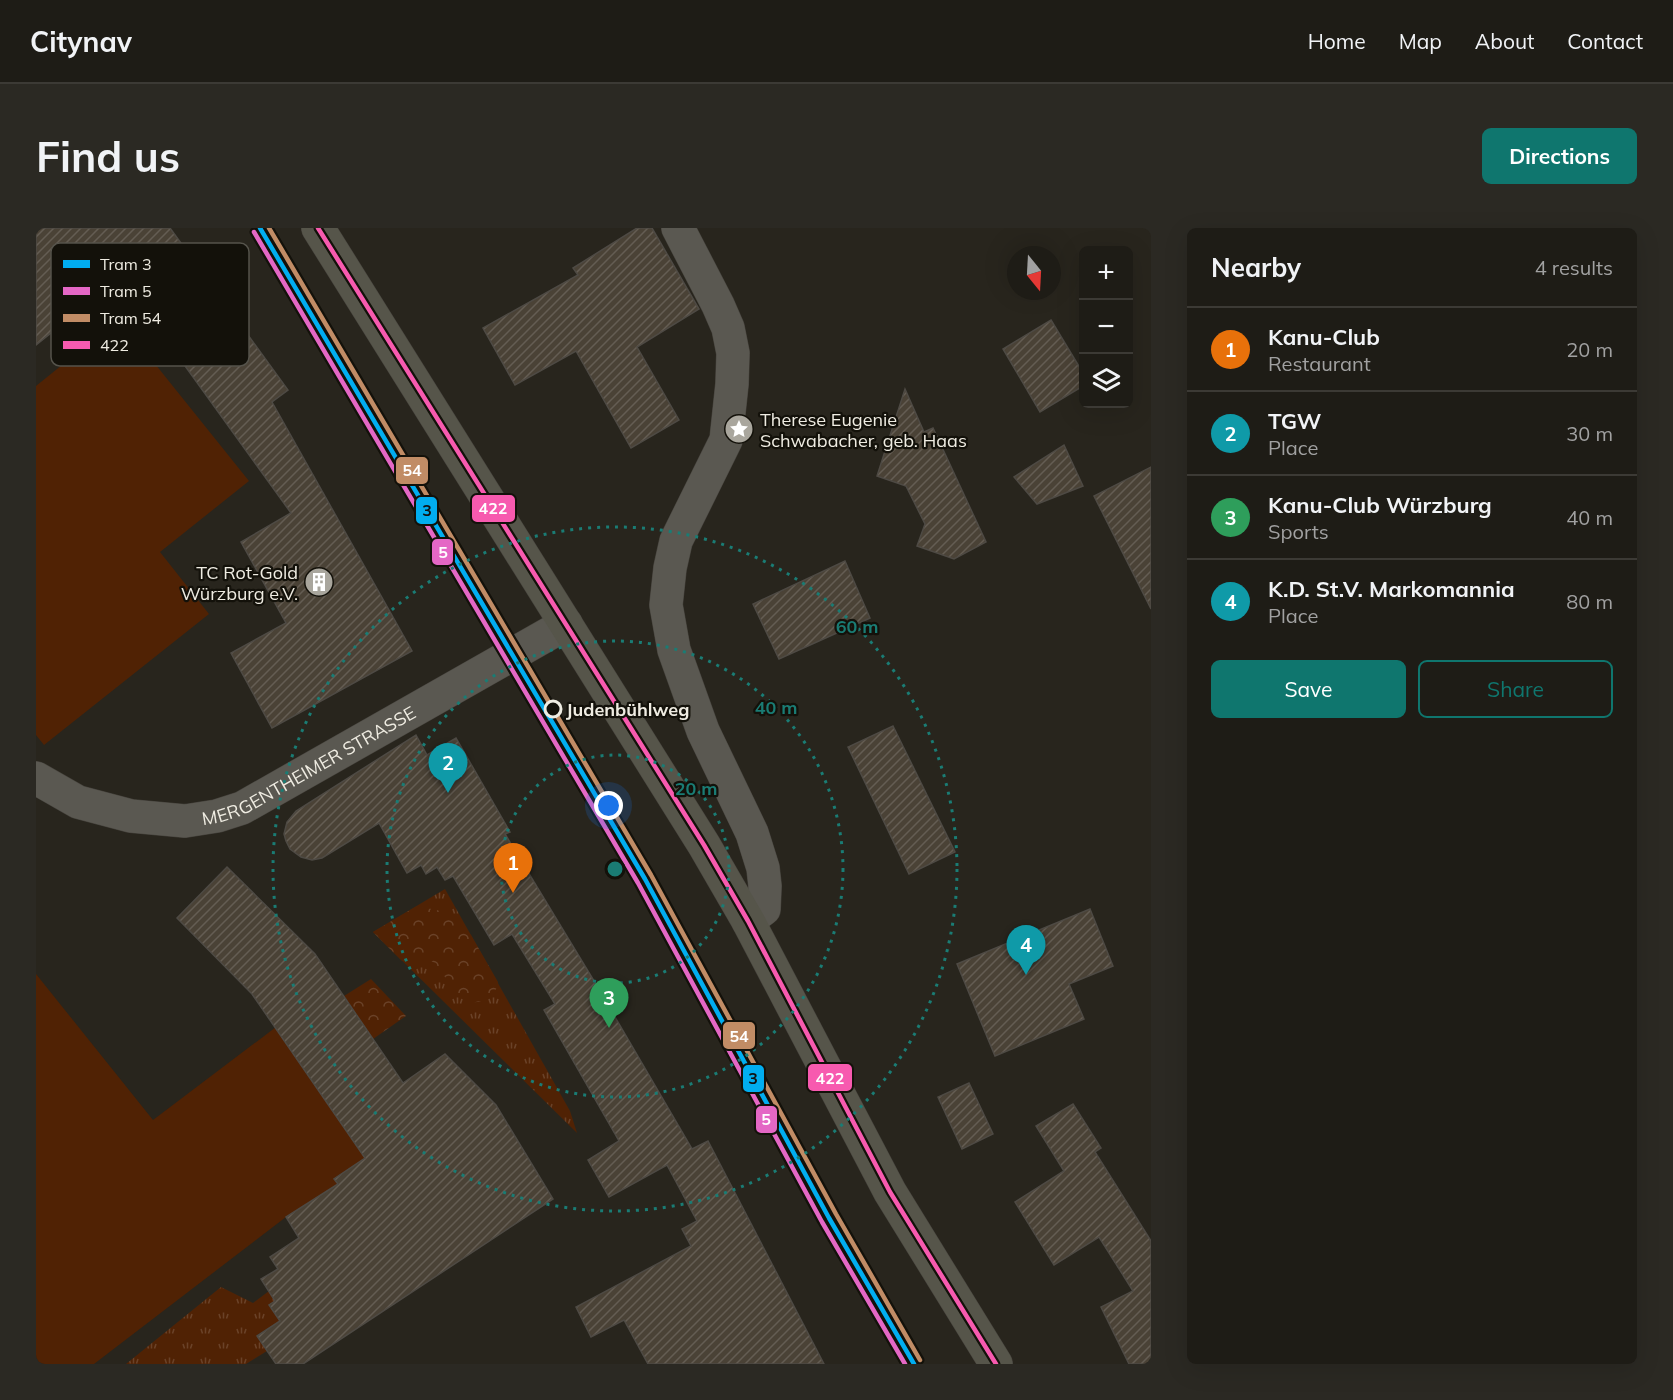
<!DOCTYPE html>
<html lang="en">
<head>
<meta charset="utf-8">
<style>
  body { margin:0; font-family:Mulish,sans-serif; background:#2b2923; color:#f1f3f6 }
  .controls { position:absolute; right:18px; top:18px; display:grid; overflow:hidden; border-radius:9px; box-shadow:0 6px 24px #0002 }
  .controls button { width:54px; height:54px; display:grid; place-items:center; padding:0; border:0; border-bottom:2px solid #3c3a35; background:#1e1c16; color:#f1f3f6; font:30px sans-serif }
  .compass { position:absolute; left:971px; top:18px; width:54px; height:54px; border-radius:50%; background:#1e1c16; box-shadow:0 6px 24px #0002; rotate:162deg }
  .you { position:absolute; left:573px; top:578px; width:21px; height:21px; margin:-15px; border:4px solid #fff; border-radius:50%; background:#1a73e8; box-shadow:0 0 0 9px #1a73e833 }
  .badge { display:grid; place-items:center; width:39px; height:39px; border-radius:50%; background:#0f766e; color:#fff; font-size:20px; font-weight:700 }
  .pin { position:absolute; translate:-50% -50px; filter:drop-shadow(0 2px 3px #0008) }
  .pin::after { content:''; position:absolute; top:32px; width:21px; height:18px; background:inherit; clip-path:polygon(0 0,100% 0,50% 100%) }
  .list { margin:0; padding:0; list-style:none }
  h2 { display:flex; justify-content:space-between; align-items:center; height:78px; margin:0; padding:0 24px; font-size:26px }
  h2 small { font-size:20px; font-weight:400; color:#a1a1a1 }
  .list li { display:grid; grid-template-columns:39px 1fr auto; gap:18px; align-items:center; box-sizing:border-box; height:84px; padding:0 24px; border-top:2px solid #3c3a35 }
  .list b { display:block; font-size:22px; white-space:nowrap }
  .list p { margin:0; font-size:20px; white-space:nowrap; color:#a1a1a1 }
  .list em { font-size:20px; font-style:normal; color:#a1a1a1 }
  .actions { display:flex; gap:12px; padding:18px 24px }
  .actions a { flex:1; padding:14px 0; border:2px solid #0f766e; border-radius:9px; text-align:center; font-size:21px; color:#0f766e }
  .actions .main { background:#0f766e; color:#fff }
  .icon { flex:none; width:33px; height:33px; fill:none; stroke:currentColor; stroke-width:2; stroke-linecap:round; stroke-linejoin:round }
  .map { position:relative; flex:none; width:1115px; height:1136px; overflow:hidden; border-radius:9px }
  header { display:flex; align-items:center; gap:36px; box-sizing:border-box; height:84px; padding:0 30px; background:#1e1c16; border-bottom:2px solid #3c3a35 }
  header strong { font-size:28px }
  nav { display:flex; gap:33px; margin-inline-start:auto; font-size:21px }
  .intro { display:flex; align-items:center; justify-content:space-between; box-sizing:border-box; height:144px; padding:0 36px }
  h1 { margin:0; font-size:42px }
  .button { padding:15px 27px; border-radius:9px; background:#0f766e; color:#fff; font-size:21px; font-weight:700 }
  main { display:flex; gap:36px; padding:0 36px }
  aside { flex:1; background:#1e1c16; border-radius:9px; box-shadow:0 6px 24px #0002 }
  .map>svg:first-child { display:block }
  .grass { fill:url(#grass-tufts) }
  .forest { fill:url(#forest-crowns) }
  .pitch { fill:#502204 }
  .building { fill:url(#building-hatch); stroke:#4e4a44; stroke-width:1.5 }
  .lines { fill:none; stroke-linecap:round; stroke-linejoin:round }
  .minor-casing { stroke:#45423c; stroke-width:34 }
  .secondary-casing { stroke:#45423c; stroke-width:34 }
  .minor { stroke:#5a5851; stroke-width:33 }
  .secondary { stroke:#56554a; stroke-width:33 }
  .bus-1-casing { stroke:#13110a; stroke-width:9 }
  .bus-1 { stroke:#f75aaf; stroke-width:4.5 }
  .tram-1-casing { stroke:#13110a; stroke-width:9 }
  .tram-2-casing { stroke:#13110a; stroke-width:9 }
  .tram-3-casing { stroke:#13110a; stroke-width:9 }
  .tram-1 { stroke:#01adf0; stroke-width:4.5 }
  .tram-2 { stroke:#e467c5; stroke-width:4.5 }
  .tram-3 { stroke:#c18c65; stroke-width:4.5 }
  .ring { fill:none; stroke:#1a7c74; stroke-width:3; stroke-dasharray:3 6 }
  .stop-dot { fill:#13110a; stroke:#efece2; stroke-width:3 }
  .labels { text-anchor:middle; dominant-baseline:central; stroke-width:4.5; stroke-linejoin:round; paint-order:stroke }
  .poi-label { font-size:18px; fill:#efece2; stroke:#13110a; text-anchor:start }
  .stop-label { font-size:18px; font-weight:bold; fill:#efece2; stroke:#13110a; text-anchor:start }
  .street-label { font-size:18px; fill:#efece2; stroke:#13110a }
  .key { fill:#13110a; stroke:#55534b; stroke-width:1.5 }
  .key-label { font-size:16px; fill:#efece2 }
  .centre { fill:#1a7c74; stroke:#13110a; stroke-width:3 }
  .ring-label { font-size:18px; text-anchor:middle; font-weight:bold; fill:#1a7c74; stroke:#13110a; stroke-width:4.5; stroke-linejoin:round; paint-order:stroke }
  .line-badge { stroke:#13110a; stroke-width:2 }
  .badge-label { font-size:16px; text-anchor:middle; font-weight:bold; fill:#fff }
  .pale-badge-label { font-size:16px; text-anchor:middle; font-weight:bold; fill:#111 }
</style>
</head>
<body>
<header>
<strong>Citynav</strong>
<nav><a>Home</a><a>Map</a><a>About</a><a>Contact</a></nav>
</header>
<div class="intro"><h1>Find us</h1><a class="button">Directions</a></div>
<main>
<div class="map">
<svg width="1115" height="1136" viewBox="0 0 1115 1136">
  <defs>
    <pattern id="grass-tufts" width="24" height="20" patternUnits="userSpaceOnUse" patternTransform="scale(1.5)"><rect width="24" height="20" fill="#502204"/><path d="M3 7l-1-3M5 7V3M7 7l1-3M15 17l-1-3M17 17v-4M19 17l1-3" fill="none" stroke="#6a4228"/></pattern>
    <pattern id="forest-crowns" width="20" height="18" patternUnits="userSpaceOnUse" patternTransform="scale(1.5)"><rect width="20" height="18" fill="#502204"/><path d="M2 6a3 3 0 1 1 6 0M12 15a3 3 0 1 1 6 0" fill="none" stroke="#6a4228"/></pattern>
    <pattern id="building-hatch" width="6" height="6" patternUnits="userSpaceOnUse" patternTransform="scale(1.5)"><rect width="6" height="6" fill="#4a4236"/><path d="M-1 1l2-2M0 6l6-6M5 7l2-2" fill="none" stroke="#645d53"/></pattern>
  </defs>
  <rect width="100%" height="100%" fill="#28251d"/>
  <g class="grass">
    <path d="M409 661 534 883 541 905 337 704Z"/>
    <path d="M261 1058 234 1077 244 1093 221 1107 231 1123 210 1136H90L185 1059 217 1075 233 1063Z"/>
  </g>
  <g class="forest">
    <path d="M381 678 410 684 435 707 462 754 461 760 450 773 432 775 415 758 400 736 389 729 366 733 337 704Z"/>
    <path d="M335 751 370 788 337 811 308 768Z"/>
  </g>
  <g class="pitch">
    <path d="M83 91 213 253 124 324 173 386 8 517 0 507V158Z"/>
    <path d="M0 746 117 892 240 799 329 930 307 964 278 971 250 989 58 1136H0Z"/>
  </g>
  <g class="building">
    <path d="M0 0H134L252 162 236 174 376 423 236 500 195 425 250 395 205 314 255 285 85 49 0 117Z"/>
    <path d="M601 0H616L663 81 601 119 643 192 595 220 540 123 479 157 447 100 542 47 537 40Z"/>
    <path d="M1015 92 1047 145V158L1004 184 967 121Z"/>
    <path d="M869 161 888 204 897 200 950 314 918 331 881 318 889 296 870 258 841 248Z"/>
    <path d="M1028 217 1047 258 1001 276 978 249Z"/>
    <path d="M1115 239V381L1058 268Z"/>
    <path d="M809 333 834 390 743 431 717 376Z"/>
    <path d="M857 498 919 624 873 646 812 519Z"/>
    <path d="M380 507 391 527 420 510 474 604 469 606 558 753 656 921 672 913 788 1136H612L588 1092 555 1109 540 1079 655 1018 646 1001 661 993 631 937 573 969 552 932 583 913 508 782 519 776 476 706 458 717 417 648 409 652 401 639 390 646 385 637 371 645 343 595 286 630 276 632 265 629 254 621 250 613 248 606 251 594 260 583Z"/>
    <path d="M191 639 279 726 367 855 409 826 460 877 517 971 267 1136H240L221 1108 244 1093 233 1077 239 1073 225 1051 242 1041 234 1029 263 1010 250 989 302 956 298 951 329 930 216 766 141 690Z"/>
    <path d="M1054 681 1077 738 1033 756 1048 791 959 828 921 736Z"/>
    <path d="M933 855 957 906 926 921 902 869Z"/>
    <path d="M1037 876 1065 920 1059 924 1115 1013V1136H1093L1065 1079 1097 1063 1063 1009 1018 1037 979 974 1028 943 1000 898Z"/>
  </g>
  <g class="lines">
    <g class="minor-casing">
      <g id="minor">
        <path d="M642 0 682 77 692 100 697 125 696 156 690 212 640 313 634 340 630 377 638 422 667 503 716 605 727 640 729 658 728 681 712 693"/>
        <path id="s1" d="M0 550 42 574 95 588 149 593 181 588 206 580 530 396"/>
      </g>
    </g>
    <g class="secondary-casing">
      <path id="secondary" d="M282 0 668 617 712 693 854 964 960 1136"/>
    </g>
    <use href="#minor" class="minor"/>
    <use href="#secondary" class="secondary"/>
    <g class="bus-1-casing">
      <path id="bus-1" d="M282 0 668 617 712 693 854 964 960 1136"/>
    </g>
    <use href="#bus-1" class="bus-1"/>
    <g class="tram-1-casing">
      <path id="tram-1" d="M224 0 609 651 793 990 878 1136"/>
    </g>
    <g class="tram-2-casing">
      <path id="tram-2" d="M218 4 602 655 786 994 869 1136"/>
    </g>
    <g class="tram-3-casing">
      <path id="tram-3" d="M233 0 615 647 800 986 884 1132"/>
    </g>
    <use href="#tram-1" class="tram-1"/>
    <use href="#tram-2" class="tram-2"/>
    <use href="#tram-3" class="tram-3"/>
  </g>
  <g class="ring">
    <circle cx="579" cy="641" r="114"/>
    <circle cx="579" cy="641" r="228"/>
    <circle cx="579" cy="641" r="342"/>
  </g>
  <defs>
    <g id="sight-disc" transform="scale(1.5)"><circle r="9.5" fill="#a9a69d" stroke="#13110a"/><path d="M0-6L1.8-2.2L6-1.7L2.9 1.2L3.7 5.4L0 3.3L-3.7 5.4L-2.9 1.2L-6-1.7L-1.8-2.2Z" fill="#fff"/></g>
    <g id="building-disc" transform="scale(1.5)"><circle r="9.5" fill="#a9a69d" stroke="#13110a"/><path d="M-4-6H4V6H1V3H-1V6H-4ZM-2.5-4.3h1.7v1.8h-1.7ZM.8-4.3h1.7v1.8H.8ZM-2.5-1h1.7V.8h-1.7ZM.8-1h1.7V.8H.8Z" fill="#fff"/></g>
  </defs>
  <g fill-rule="evenodd">
    <use href="#sight-disc" x="703" y="201"/>
    <use href="#building-disc" x="283" y="354"/>
  </g>
  <circle class="stop-dot" cx="517" cy="481" r="8"/>
  <g class="labels">
    <g class="poi-label">
      <text x="724" y="191">Therese Eugenie<tspan x="724" dy="21">Schwabacher, geb. Haas</tspan></text>
      <text x="262" y="344" text-anchor="end">TC Rot-Gold<tspan x="262" dy="21">Würzburg e.V.</tspan></text>
    </g>
    <g class="stop-label">
      <text x="530" y="481">Judenbühlweg</text>
    </g>
    <g class="street-label">
      <text stroke="none"><textPath href="#s1" startOffset="294">MERGENTHEIMER STRASSE</textPath></text>
    </g>
  </g>
  <rect x="15" y="15" width="198" height="123" rx="9" class="key"/>
  <rect x="27" y="32" width="27" height="8" fill="#01adf0"/>
  <rect x="27" y="59" width="27" height="8" fill="#e467c5"/>
  <rect x="27" y="86" width="27" height="8" fill="#c18c65"/>
  <rect x="27" y="113" width="27" height="8" fill="#f75aaf"/>
  <g class="key-label">
    <text x="64" y="42">Tram 3</text>
    <text x="64" y="69">Tram 5</text>
    <text x="64" y="96">Tram 54</text>
    <text x="64" y="123">422</text>
  </g>
  <circle cx="579" cy="641" r="9" class="centre"/>
  <g class="ring-label">
    <text x="821" y="405">60 m</text>
    <text x="740" y="486">40 m</text>
    <text x="660" y="567">20 m</text>
  </g>
  <g class="line-badge">
    <rect x="359" y="228" width="34" height="29" rx="6" fill="#c18c65"/>
    <rect x="435" y="266" width="45" height="29" rx="6" fill="#f75aaf"/>
    <rect x="379" y="268" width="23" height="29" rx="6" fill="#01adf0"/>
    <rect x="395" y="310" width="23" height="28" rx="6" fill="#e467c5"/>
    <rect x="686" y="793" width="34" height="29" rx="6" fill="#c18c65"/>
    <rect x="771" y="835" width="46" height="29" rx="6" fill="#f75aaf"/>
    <rect x="706" y="836" width="23" height="29" rx="6" fill="#01adf0"/>
    <rect x="719" y="877" width="23" height="29" rx="6" fill="#e467c5"/>
  </g>
  <g class="badge-label">
    <text x="376" y="248">54</text>
    <text x="457" y="286">422</text>
    <text x="407" y="330">5</text>
    <text x="703" y="814">54</text>
    <text x="794" y="856">422</text>
    <text x="730" y="897">5</text>
  </g>
  <g class="pale-badge-label">
    <text x="391" y="288">3</text>
    <text x="717" y="856">3</text>
  </g>
</svg>
<div class="controls">
<button>+</button>
<button>−</button>
<button><svg class="icon" aria-label="layers" viewBox="0 0 24 24"><path d="M12 4l9 5-9 5-9-5zM3 14l9 5 9-5"/></svg></button>
</div>
<svg class="compass" viewBox="-18 -18 36 36"><path d="M0-13l5 13h-10z" fill="#e53935"/><path d="M0 13l5-13h-10z" fill="#a1a1a1"/></svg>
<div class="you"></div>
<div class="pin badge" style="left:477px;top:665px;background:#e8710a">1</div>
<div class="pin badge" style="left:412px;top:565px;background:#0f9aa8">2</div>
<div class="pin badge" style="left:573px;top:800px;background:#2e9e5b">3</div>
<div class="pin badge" style="left:990px;top:747px;background:#0f9aa8">4</div>
</div>
<aside>
<h2>Nearby<small>4 results</small></h2>
<ul class="list">
<li><span class="badge" style="background:#e8710a">1</span><div><b>Kanu-Club</b><p>Restaurant</p></div><em>20 m</em></li>
<li><span class="badge" style="background:#0f9aa8">2</span><div><b>TGW</b><p>Place</p></div><em>30 m</em></li>
<li><span class="badge" style="background:#2e9e5b">3</span><div><b>Kanu-Club Würzburg</b><p>Sports</p></div><em>40 m</em></li>
<li><span class="badge" style="background:#0f9aa8">4</span><div><b>K.D. St.V. Markomannia</b><p>Place</p></div><em>80 m</em></li>
</ul>
<div class="actions"><a class="main">Save</a><a>Share</a></div>
</aside>
</main>
</body>
</html>
